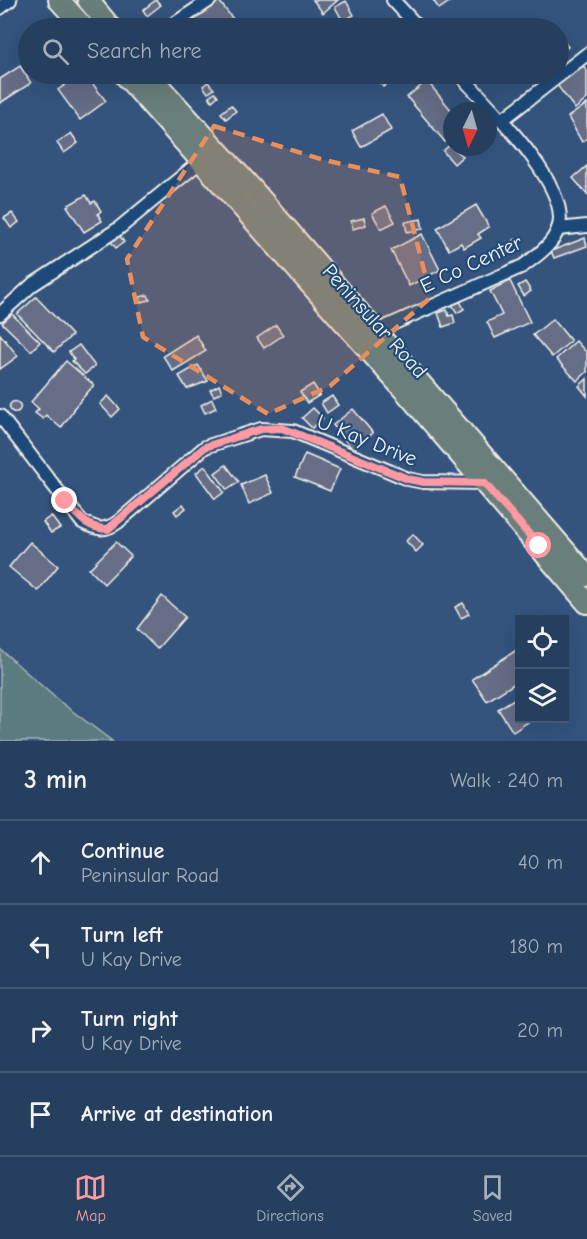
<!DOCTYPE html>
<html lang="en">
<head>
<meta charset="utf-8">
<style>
  body { margin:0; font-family:"Comic Neue",sans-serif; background:#334a67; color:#f1f3f6 }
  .controls { position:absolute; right:18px; bottom:18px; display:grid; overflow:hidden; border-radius:0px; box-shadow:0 6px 24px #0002 }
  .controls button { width:54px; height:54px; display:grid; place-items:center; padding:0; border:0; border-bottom:2px solid #435873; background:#273f5e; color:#f1f3f6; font:30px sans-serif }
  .compass { position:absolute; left:443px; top:102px; width:54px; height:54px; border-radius:50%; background:#273f5e; box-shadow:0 6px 24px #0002; rotate:185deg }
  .stop { position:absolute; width:18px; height:18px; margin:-14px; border:4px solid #ff9aa2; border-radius:50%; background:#fff }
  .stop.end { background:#ff9aa2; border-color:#fff; box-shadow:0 2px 6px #0008 }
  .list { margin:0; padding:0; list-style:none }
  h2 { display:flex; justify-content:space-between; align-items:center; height:78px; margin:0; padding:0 24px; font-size:26px }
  h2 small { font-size:20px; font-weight:400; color:#a4afbc }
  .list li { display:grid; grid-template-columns:39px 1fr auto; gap:18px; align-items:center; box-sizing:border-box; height:84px; padding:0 24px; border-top:2px solid #435873 }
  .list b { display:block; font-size:22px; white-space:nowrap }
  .list p { margin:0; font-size:20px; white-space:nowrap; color:#a4afbc }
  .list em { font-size:20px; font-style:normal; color:#a4afbc }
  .icon { flex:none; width:33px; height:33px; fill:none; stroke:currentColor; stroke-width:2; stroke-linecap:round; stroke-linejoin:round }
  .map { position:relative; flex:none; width:587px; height:741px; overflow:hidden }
  .search { position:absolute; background:#273f5e; box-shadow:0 6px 24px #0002; left:18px; right:18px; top:18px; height:66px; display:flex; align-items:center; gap:15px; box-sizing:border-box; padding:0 21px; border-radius:33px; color:#a4afbc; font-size:22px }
  .sheet { height:414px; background:#273f5e }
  nav { display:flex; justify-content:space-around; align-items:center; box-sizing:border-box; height:84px; border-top:2px solid #435873; background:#273f5e; font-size:16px; color:#a4afbc }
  nav a { display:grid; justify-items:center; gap:3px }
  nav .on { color:#ff9aa2 }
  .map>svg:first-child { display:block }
  .green { fill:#5a7c80; stroke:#a7b6b4; stroke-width:1.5 }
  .building { fill:#656d87; stroke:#f4f1e8; stroke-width:1.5 }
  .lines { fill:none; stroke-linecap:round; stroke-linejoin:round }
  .minor-casing { stroke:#f4f1e8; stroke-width:16 }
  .primary-casing { stroke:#f4f1e8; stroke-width:24 }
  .minor { stroke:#1f4a7a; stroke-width:12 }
  .primary { stroke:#6b7f7c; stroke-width:20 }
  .route { stroke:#ff9aa2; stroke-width:8 }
  .marked { fill:#ec8e59; fill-opacity:0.2; stroke:#ec8e59; stroke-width:4.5; stroke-dasharray:12 8; stroke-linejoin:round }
  .labels { text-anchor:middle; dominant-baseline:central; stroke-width:4.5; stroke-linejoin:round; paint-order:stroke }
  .street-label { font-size:21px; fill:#f4f1e8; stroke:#1f4a7a }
</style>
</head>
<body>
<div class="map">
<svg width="587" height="741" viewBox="0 0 587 741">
  <rect width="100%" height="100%" fill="#34547e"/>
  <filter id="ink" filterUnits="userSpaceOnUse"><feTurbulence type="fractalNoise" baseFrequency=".0167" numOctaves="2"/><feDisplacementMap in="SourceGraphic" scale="12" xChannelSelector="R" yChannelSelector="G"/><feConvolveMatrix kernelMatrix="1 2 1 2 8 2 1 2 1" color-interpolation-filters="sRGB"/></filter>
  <g filter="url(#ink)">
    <path class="green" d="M0 649 59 701 112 741H0Z"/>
    <g class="building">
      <path d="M156 0 161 5 147 16 143 10Z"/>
      <path d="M313 0H338L323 13Z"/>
      <path d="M433 0H452L439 9Z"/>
      <path d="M219 1 240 28H184Z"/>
      <path d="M346 1 354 15 343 21 335 7Z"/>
      <path d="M558 34 568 47 560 54 558 52Z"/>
      <path d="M20 66 31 83 0 103V79Z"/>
      <path d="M583 66 587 71V99L575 109 557 85Z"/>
      <path d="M81 74H85L106 101 80 120 58 90Z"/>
      <path d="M194 74H207L199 80Z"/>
      <path d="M373 74H402L383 87Z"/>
      <path d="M427 81 452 111V137L445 142 407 97Z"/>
      <path d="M208 82 214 89 208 93 203 86Z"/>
      <path d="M215 92 218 96 212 101 209 96Z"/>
      <path d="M587 104V138L582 142 568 117Z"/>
      <path d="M231 105 236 111 226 119 221 113Z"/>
      <path d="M382 114 391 130 361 147 352 131Z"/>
      <path d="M71 133 78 143 64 153 57 143Z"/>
      <path d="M452 143V147L463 156 454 164 443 151Z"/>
      <path d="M587 166V194L573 178Z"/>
      <path d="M86 195 91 203 95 201 101 211 98 214 102 221 84 232 67 206Z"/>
      <path d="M476 205 489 227 478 234 481 238 464 248 461 243 449 250 437 228Z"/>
      <path d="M386 206 395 222 381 229 372 213Z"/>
      <path d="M12 213 19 222 11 228 4 218Z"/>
      <path d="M364 218 366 225 353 229 351 221Z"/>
      <path d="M421 219 423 229 407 232 405 222Z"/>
      <path d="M422 234 440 270 409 286 391 250Z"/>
      <path d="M120 236 124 242 116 248 111 242Z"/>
      <path d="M585 238 587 246 554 258 551 251Z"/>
      <path d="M516 239 520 245 513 250 508 244Z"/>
      <path d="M510 281 530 322 495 338 487 322 502 315 490 291Z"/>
      <path d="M525 282 531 291 524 296 518 286Z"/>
      <path d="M148 295 150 300 141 302 140 297Z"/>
      <path d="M36 297 72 335 54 352 17 314Z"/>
      <path d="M458 297 464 309 457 313 450 301Z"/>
      <path d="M447 310 449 316 453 315 455 323 443 327 438 313Z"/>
      <path d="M12 314 40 342 31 351 2 323Z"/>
      <path d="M553 319 571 341 552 357 533 335Z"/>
      <path d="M276 325 283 335 264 348 257 338Z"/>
      <path d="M0 334 18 356 0 369Z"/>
      <path d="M196 335 206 351 173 371 163 356Z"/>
      <path d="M576 341 587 353V372L577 381 556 359Z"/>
      <path d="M79 345 95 366 85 374 72 361 74 359 69 352Z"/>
      <path d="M66 361 94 385 73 409 74 410 61 428 46 415 43 419 35 413 39 409 31 402Z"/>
      <path d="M198 365 208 381 187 389 179 376Z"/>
      <path d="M587 379V396L579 386Z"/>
      <path d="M313 384 320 395 307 403 300 392Z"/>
      <path d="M219 385 222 392 214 396 210 390Z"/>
      <path d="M108 396 120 409 112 417 100 404Z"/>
      <path d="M332 396 338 405 327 413 321 403Z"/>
      <path d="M212 399 216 408 205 413 201 405Z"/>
      <circle cx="15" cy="407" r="5.5"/>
      <path d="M313 408 323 418 312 428 302 418Z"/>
      <path d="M353 409 373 433 353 450 333 425Z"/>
      <path d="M305 454 340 469 330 491 295 477Z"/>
      <path d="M226 465 239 482 227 490 215 473Z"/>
      <path d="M205 466 224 492 215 499 196 473Z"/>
      <path d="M265 475 273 493 249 504 241 485Z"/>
      <path d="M183 504 186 508 177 515 174 511Z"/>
      <path d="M51 516 60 528 51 533 43 522Z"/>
      <path d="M413 534 423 545 416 552 406 541Z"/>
      <path d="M30 542 58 566 38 591 9 567Z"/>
      <path d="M116 542 131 556 104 584 89 569Z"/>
      <path d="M162 596 185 617 157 649 137 629Z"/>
      <path d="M463 603 469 614 461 618 455 607Z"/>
      <path d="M518 649 520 680 487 701 472 679Z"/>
      <path d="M520 695V718H534L513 732 498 709Z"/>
    </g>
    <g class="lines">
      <g class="minor-casing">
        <g id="minor">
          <path d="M393 0 419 28"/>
          <path d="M0 8 10 0"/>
          <path d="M168 28 210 0"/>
          <path d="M502 120 587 54"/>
          <path d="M558 229 587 226"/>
          <path d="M0 314 32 285 118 229 201 161"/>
          <path d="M374 332 523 266C536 256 552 246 558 229 574 188 486 103 459 74"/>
          <path d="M0 416 82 522C97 529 104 532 118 522L205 447 261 429 293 431 408 479 423 482 484 483"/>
        </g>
      </g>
      <g class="primary-casing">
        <g id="primary">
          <path d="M59 0 84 28"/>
          <path d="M88 0 111 28"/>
          <path d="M124 74 412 399 587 603"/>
          <path d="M148 74 255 192 587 576"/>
        </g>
      </g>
      <use href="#minor" class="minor"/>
      <use href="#primary" class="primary"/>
    </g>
  </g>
  <g class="lines" filter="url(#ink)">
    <path class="route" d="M65 501C78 516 87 529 108 529L205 447 261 429 282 428 408 479 423 482 484 483 539 546"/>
  </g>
  <path class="marked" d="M214 126 324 160 400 177 431 297 330 386 268 414 143 337 127 259Z"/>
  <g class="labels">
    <g class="street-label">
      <text transform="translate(471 264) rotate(-25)">E Co Center</text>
      <text transform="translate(375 321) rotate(48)">Peninsular Road</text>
      <text transform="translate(367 440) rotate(22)">U Kay Drive</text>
    </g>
  </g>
</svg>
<div class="controls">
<button><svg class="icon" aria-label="locate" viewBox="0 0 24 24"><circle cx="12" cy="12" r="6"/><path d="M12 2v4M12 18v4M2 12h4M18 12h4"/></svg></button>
<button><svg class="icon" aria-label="layers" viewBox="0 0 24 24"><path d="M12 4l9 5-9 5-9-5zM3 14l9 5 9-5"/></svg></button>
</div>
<svg class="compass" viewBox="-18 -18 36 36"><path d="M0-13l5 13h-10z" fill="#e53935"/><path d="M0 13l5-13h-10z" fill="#a4afbc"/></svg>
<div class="stop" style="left:539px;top:546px"></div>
<div class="stop end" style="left:65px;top:501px"></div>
<div class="search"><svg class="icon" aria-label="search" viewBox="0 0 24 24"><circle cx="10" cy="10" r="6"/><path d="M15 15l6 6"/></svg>Search here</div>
</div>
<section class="sheet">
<h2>3 min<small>Walk · 240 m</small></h2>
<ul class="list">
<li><svg class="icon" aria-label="ahead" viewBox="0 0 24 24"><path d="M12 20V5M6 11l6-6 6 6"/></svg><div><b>Continue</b><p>Peninsular Road</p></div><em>40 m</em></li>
<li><svg class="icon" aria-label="left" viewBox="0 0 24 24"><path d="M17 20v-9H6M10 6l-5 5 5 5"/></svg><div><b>Turn left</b><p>U Kay Drive</p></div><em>180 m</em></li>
<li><svg class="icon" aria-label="right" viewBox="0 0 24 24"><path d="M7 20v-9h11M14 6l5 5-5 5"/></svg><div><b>Turn right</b><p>U Kay Drive</p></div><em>20 m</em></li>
<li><svg class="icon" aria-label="arrive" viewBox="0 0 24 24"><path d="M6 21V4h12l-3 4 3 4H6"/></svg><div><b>Arrive at destination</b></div></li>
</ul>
</section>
<nav>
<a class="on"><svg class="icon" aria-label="map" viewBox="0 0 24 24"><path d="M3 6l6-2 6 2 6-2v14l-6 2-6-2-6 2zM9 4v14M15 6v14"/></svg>Map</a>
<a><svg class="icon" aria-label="directions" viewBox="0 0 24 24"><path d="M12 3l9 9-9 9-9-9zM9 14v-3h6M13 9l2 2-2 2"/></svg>Directions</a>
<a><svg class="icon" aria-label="saved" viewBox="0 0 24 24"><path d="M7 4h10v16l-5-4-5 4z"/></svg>Saved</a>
</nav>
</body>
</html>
